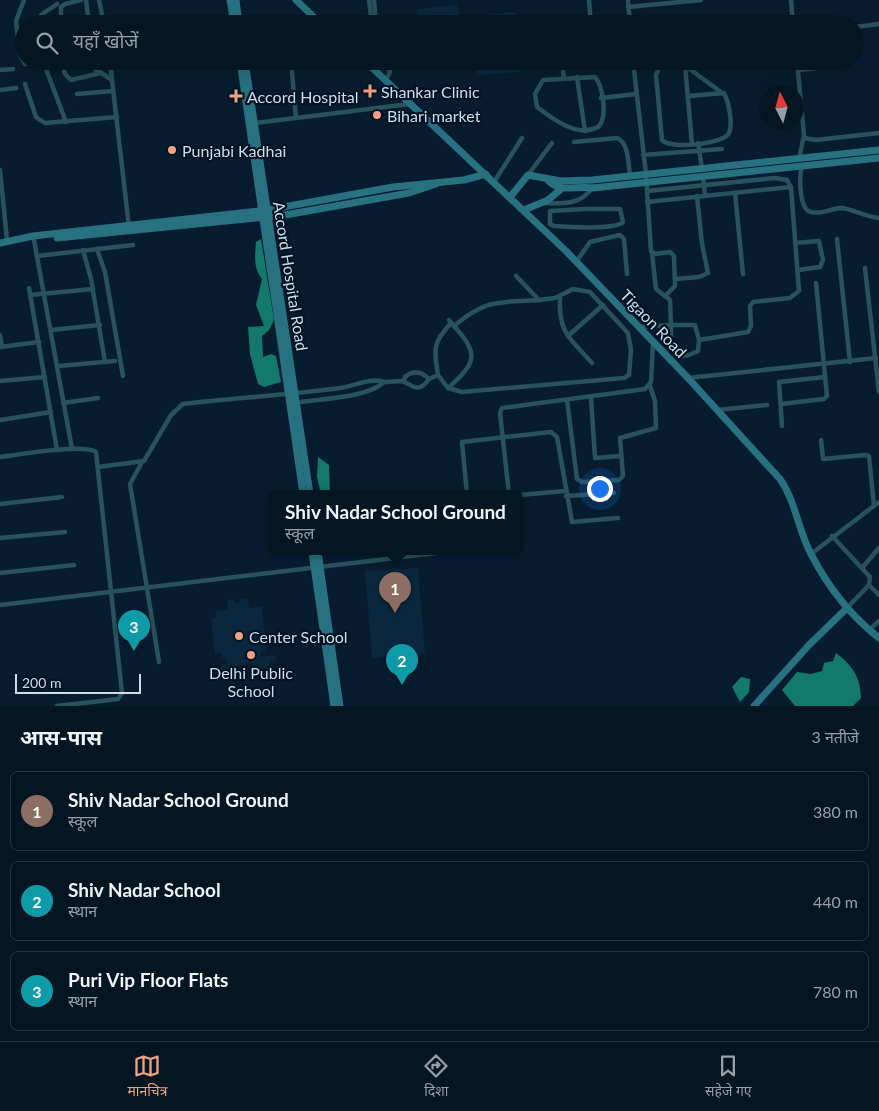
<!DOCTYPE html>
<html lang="hi">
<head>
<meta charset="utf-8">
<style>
  body { margin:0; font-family:Lato,"Noto Sans Devanagari",sans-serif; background:#0e1f2b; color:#f1f3f6 }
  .compass { position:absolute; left:759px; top:85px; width:45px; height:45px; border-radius:50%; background:#051623; box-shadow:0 5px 20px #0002; rotate:354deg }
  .scale { position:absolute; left:15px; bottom:12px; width:126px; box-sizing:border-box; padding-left:5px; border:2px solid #cfdde9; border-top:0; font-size:14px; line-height:18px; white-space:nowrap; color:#cfdde9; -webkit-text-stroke:4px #011425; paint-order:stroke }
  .you { position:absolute; left:599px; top:488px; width:18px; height:18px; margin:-12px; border:4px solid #fff; border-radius:50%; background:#1a73e8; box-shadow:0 0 0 8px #1a73e833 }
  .badge { display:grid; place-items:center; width:32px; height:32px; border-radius:50%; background:#f2a07f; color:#fff; font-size:16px; font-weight:700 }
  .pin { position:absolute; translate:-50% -41px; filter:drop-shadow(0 1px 2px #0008) }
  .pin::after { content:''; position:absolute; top:26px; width:18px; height:15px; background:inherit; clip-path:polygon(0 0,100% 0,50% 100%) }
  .popup { position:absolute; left:268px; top:490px; width:255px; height:65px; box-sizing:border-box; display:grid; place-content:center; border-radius:8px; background:#051623; filter:drop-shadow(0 1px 4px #0005); font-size:16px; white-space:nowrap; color:#979fa6 }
  .popup b { font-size:19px; color:#f1f3f6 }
  .popup::after { content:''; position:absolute; left:50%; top:100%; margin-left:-10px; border:10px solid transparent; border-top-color:#051623 }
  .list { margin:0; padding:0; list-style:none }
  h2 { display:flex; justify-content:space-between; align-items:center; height:65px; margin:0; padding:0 20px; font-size:21px }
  h2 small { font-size:16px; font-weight:400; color:#979fa6 }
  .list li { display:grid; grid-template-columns:32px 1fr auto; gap:15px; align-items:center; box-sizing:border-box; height:80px; margin:0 10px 10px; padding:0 10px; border:1px solid #263541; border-radius:8px }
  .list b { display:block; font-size:19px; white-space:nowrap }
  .list p { margin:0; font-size:16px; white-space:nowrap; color:#979fa6 }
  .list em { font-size:16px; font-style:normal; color:#979fa6 }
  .icon { flex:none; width:28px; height:28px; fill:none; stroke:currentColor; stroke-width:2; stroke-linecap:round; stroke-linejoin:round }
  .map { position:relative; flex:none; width:879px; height:706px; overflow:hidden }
  .search { position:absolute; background:#051623; box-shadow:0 5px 20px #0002; left:15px; right:15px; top:15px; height:55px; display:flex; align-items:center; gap:12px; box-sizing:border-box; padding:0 18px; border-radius:28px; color:#979fa6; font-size:19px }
  .sheet { height:335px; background:#051623 }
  nav { display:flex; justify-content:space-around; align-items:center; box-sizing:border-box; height:70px; border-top:1px solid #263541; background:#051623; font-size:14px; color:#979fa6 }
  nav a { display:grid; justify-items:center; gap:2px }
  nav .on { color:#f2a07f }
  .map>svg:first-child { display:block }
  .built { fill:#0a273e }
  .water { fill:#14796d }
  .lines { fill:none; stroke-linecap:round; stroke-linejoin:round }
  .street { stroke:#28525c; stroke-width:4.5 }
  .secondary { stroke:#277180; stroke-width:7 }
  .poi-dot { fill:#f2a07f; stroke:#011425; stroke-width:2 }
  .labels { text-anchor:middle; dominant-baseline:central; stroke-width:4.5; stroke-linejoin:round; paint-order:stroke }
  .poi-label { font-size:16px; fill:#cfdde9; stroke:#011425; text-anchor:start }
  .street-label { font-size:16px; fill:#cfdde9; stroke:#011425 }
</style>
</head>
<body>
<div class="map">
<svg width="879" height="706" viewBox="0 0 879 706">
  <rect width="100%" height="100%" fill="#071d2f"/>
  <g class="built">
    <path d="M457 5 460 24H418L416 9Z"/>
    <path d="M515 12 516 24H469V17Z"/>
    <path d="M474 61H520L521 72 476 75Z"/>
    <path d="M418 568 425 654 372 658 365 571Z"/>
    <path d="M242 598 248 599 249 608 262 606 266 651 261 652V657L275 655 276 660H269V674L257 676 259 665H255L254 662 229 668 234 679 223 681 221 664H227L226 658H222L221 653 215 654 211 619 216 618 215 611 228 610 227 600 234 599V603L241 602Z"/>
  </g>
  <g class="water">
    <path d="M261 239 274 320 269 330 262 336 263 357 271 354 276 356 281 382 264 387 258 384 250 354 248 327 264 326 256 305 262 279C253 268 255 255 256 242Z"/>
    <path d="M318 457 329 465 330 494H321L317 477Z"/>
    <path d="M836 653C853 666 860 676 861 698L853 706H795L782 690 797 672 811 674 822 671 824 663 833 661Z"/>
    <path d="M741 677 750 679 749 692 740 702 732 687Z"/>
  </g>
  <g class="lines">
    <g class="street">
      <path d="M24 0 16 21 20 55 25 64 37 61"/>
      <path d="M86 0 89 24"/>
      <path d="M99 0 104 24"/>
      <path d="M369 0 372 24"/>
      <path d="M374 0 376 24"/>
      <path d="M589 0 591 24"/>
      <path d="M628 0 630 24"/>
      <path d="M791 0 793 24"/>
      <path d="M628 7 701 0"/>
      <path d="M40 24 41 15 57 4"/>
      <path d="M61 24V7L65 4 81 0"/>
      <path d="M855 27 879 24"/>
      <path d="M43 61 66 122"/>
      <path d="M62 61 65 74 71 80 101 73"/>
      <path d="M93 61 95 69 112 80 129 227"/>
      <path d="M110 61 112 80"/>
      <path d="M291 61 296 118"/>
      <path d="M633 61 646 174 651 251 655 254 670 252 674 256 675 286 666 295"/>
      <path d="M797 61 804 135 799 159"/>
      <path d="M562 62 564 78"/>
      <path d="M563 64 592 61"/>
      <path d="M674 65 687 67 725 95C729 104 733 124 729 133 723 145 669 149 662 140L656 75 659 68Z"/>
      <path d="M685 65 692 144"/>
      <path d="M373 69 380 64 387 66 390 72 386 80"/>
      <path d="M0 70 13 69"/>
      <path d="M798 70 836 66 849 61"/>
      <path d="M577 77 585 131"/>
      <path d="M595 77C603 86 608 118 598 127 578 138 554 120 537 107L535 94 543 80Z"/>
      <path d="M25 84 36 117 45 123 117 117"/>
      <path d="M0 90 16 88"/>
      <path d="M77 94 113 91"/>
      <path d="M688 96 724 93"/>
      <path d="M601 98 636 94"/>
      <path d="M255 123 410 104"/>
      <path d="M804 138 816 140 879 133"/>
      <path d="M574 142 617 138C629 143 628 163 630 175"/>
      <path d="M698 143 702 168"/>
      <path d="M643 155 722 149"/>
      <path d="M802 166C799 176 799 210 811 212 821 215 832 208 842 208 852 209 867 217 879 218"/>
      <path d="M0 170 7 240"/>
      <path d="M528 175 552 143"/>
      <path d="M703 176 705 195"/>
      <path d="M494 182 522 138"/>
      <path d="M735 193 743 274"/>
      <path d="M647 202 791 187"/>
      <path d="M543 203C562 204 583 205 593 186"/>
      <path d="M584 209 550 211V224L554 226C567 227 616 230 623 222L620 209H587"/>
      <path d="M837 239 850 362"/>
      <path d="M34 240 72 449"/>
      <path d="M795 243 819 241 823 260 820 267 798 270"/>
      <path d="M97 249 105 272 123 376"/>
      <path d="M83 250 91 279 105 362"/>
      <path d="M652 253 656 289 670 300 671 325H695L699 340"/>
      <path d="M37 256 133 245"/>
      <path d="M576 262 590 242 620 235 624 239 627 274"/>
      <path d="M865 268 879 392"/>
      <path d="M675 279 699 277 708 273 702 244 697 196"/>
      <path d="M29 288 57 450"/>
      <path d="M30 295 93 289"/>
      <path d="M560 297C558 333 570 338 592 363"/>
      <path d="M454 326C487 298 498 303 539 300"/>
      <path d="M639 327 671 325V349L679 356 689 355 698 351 699 340 748 332 751 326 750 306 753 302 790 298 799 291 791 187 787 180 775 178 647 191"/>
      <path d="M51 330 100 325"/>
      <path d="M0 335 2 347"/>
      <path d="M568 336 603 305"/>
      <path d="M0 347 39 342"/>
      <path d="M58 366 115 361"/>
      <path d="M438 375C434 348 432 344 451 323"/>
      <path d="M688 378 876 358"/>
      <path d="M429 379 438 375 448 388 462 392 624 378 629 375 631 350 628 333 590 292 573 289 555 298 539 300 516 276"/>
      <path d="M0 381 45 377"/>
      <path d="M384 382C390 382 396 381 401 381 412 383 417 396 429 379 421 371 413 370 405 377L404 381"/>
      <path d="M448 388C481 359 477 352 449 320"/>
      <path d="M591 398 595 458 621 456"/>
      <path d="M567 400 577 479 582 482 619 480 623 476 620 438 656 428 655 401 650 386"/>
      <path d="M63 403 98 398"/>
      <path d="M781 404 824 399 827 396 816 283"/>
      <path d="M717 410 767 405"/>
      <path d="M0 420 51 412"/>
      <path d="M782 426 779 382 825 377"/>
      <path d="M821 440 823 459 865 455 869 456 874 506"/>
      <path d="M0 457C17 455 84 443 96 452L122 693 118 699 57 706"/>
      <path d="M142 462 130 484 159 662"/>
      <path d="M98 467 144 461 171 415 183 404C235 398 288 395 340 388 353 386 373 377 384 382 366 399 319 398 294 403"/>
      <path d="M467 494 462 442 551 432 557 437 572 522 618 518"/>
      <path d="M509 494 500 413 502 408 645 389 651 382 653 342"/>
      <path d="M519 495 565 491"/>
      <path d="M566 496 614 493"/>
      <path d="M0 504 62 497"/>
      <path d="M832 536 870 577 869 585 847 608"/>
      <path d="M0 538 65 532"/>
      <path d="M811 554 879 502"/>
      <path d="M862 568 879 548"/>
      <path d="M0 573 74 565"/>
      <path d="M869 585 879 595"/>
      <path d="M0 605 437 553"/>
      <path d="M869 630 879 621"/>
    </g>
    <g class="secondary">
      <path d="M230 0 234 24"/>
      <path d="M236 0 239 24"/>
      <path d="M296 0 321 24"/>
      <path d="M240 61 303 494"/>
      <path d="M245 61 310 494"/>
      <path d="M365 61 566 251 688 378 780 479C796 502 798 530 811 554 827 585 851 616 879 638"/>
      <path d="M547 179C559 194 575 185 593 188L879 158"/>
      <path d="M510 197 528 175 561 181 592 180 879 150"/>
      <path d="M524 210 548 200 561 189"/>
      <path d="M57 238 285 215 409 193 436 184"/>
      <path d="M0 243 33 236 267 210 393 187 464 180 486 174"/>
      <path d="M312 552 334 706"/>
      <path d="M318 552 340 706"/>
      <path d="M754 706 809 645 847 608"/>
    </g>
  </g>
  <g class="poi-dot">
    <path d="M367.5 83.5h5v5h5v5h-5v5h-5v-5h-5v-5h5z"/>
    <path d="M233.5 88.5h5v5h5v5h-5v5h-5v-5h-5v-5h5z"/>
    <circle cx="377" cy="115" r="5"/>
    <circle cx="172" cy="150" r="5"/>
    <circle cx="239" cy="636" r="5"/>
    <circle cx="251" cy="655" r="5"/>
  </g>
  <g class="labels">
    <g class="poi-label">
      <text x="381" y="91">Shankar Clinic</text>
      <text x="247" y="96">Accord Hospital</text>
      <text x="387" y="115">Bihari market</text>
      <text x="182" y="150">Punjabi Kadhai</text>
      <text x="249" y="636">Center School</text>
      <text x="251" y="672" text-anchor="middle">Delhi Public<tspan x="251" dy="18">School</tspan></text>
    </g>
    <g class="street-label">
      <text transform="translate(291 276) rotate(81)">Accord Hospital Road</text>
      <text transform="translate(654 323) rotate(46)">Tigaon Road</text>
    </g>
  </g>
</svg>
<svg class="compass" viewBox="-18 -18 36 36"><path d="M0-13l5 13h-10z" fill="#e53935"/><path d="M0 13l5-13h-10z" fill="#979fa6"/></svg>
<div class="scale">200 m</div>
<div class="you"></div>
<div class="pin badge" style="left:395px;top:613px;background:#8d6e63">1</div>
<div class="popup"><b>Shiv Nadar School Ground</b>स्कूल</div>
<div class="pin badge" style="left:402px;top:685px;background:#0f9aa8">2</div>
<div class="pin badge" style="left:134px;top:651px;background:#0f9aa8">3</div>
<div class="search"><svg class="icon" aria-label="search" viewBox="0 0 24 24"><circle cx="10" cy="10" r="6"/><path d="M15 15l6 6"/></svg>यहाँ खोजें</div>
</div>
<section class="sheet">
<h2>आस-पास<small>3 नतीजे</small></h2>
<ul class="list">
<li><span class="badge" style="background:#8d6e63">1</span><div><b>Shiv Nadar School Ground</b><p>स्कूल</p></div><em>380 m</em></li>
<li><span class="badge" style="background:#0f9aa8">2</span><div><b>Shiv Nadar School</b><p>स्थान</p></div><em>440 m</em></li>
<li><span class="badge" style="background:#0f9aa8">3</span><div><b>Puri Vip Floor Flats</b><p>स्थान</p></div><em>780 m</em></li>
</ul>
</section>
<nav>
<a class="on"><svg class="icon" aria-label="map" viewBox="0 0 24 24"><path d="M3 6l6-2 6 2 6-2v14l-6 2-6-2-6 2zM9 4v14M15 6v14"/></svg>मानचित्र</a>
<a><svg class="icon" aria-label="directions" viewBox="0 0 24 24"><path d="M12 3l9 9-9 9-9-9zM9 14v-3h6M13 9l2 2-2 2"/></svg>दिशा</a>
<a><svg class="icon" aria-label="saved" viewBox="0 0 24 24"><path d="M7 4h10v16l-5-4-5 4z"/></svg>सहेजे गए</a>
</nav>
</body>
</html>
